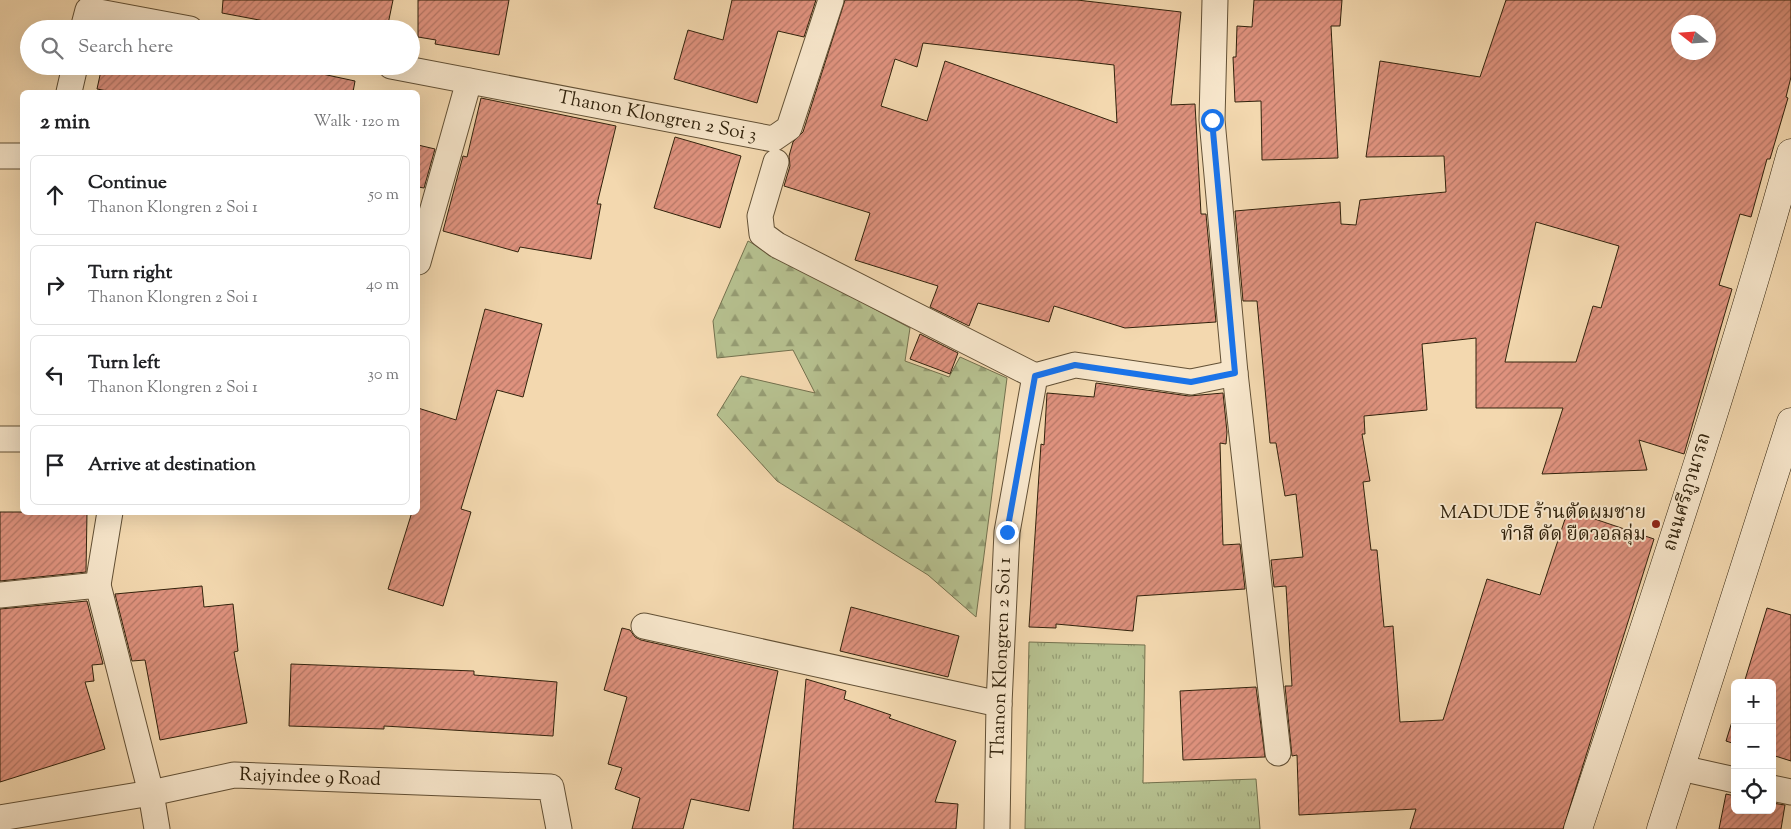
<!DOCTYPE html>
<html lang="en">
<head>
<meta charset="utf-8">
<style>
  body { margin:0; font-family:"Sorts Mill Goudy","Noto Serif Thai",serif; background:#f2f2f2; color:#202124 }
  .controls { position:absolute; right:15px; bottom:15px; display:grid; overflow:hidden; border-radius:8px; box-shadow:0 5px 20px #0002 }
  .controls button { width:45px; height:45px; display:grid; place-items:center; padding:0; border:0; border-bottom:1px solid #e0e0e0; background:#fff; color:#202124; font:25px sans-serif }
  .compass { position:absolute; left:1671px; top:15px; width:45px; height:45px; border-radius:50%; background:#fff; box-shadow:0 5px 20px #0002; rotate:287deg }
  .stop { position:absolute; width:15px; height:15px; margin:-11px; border:4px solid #1a73e8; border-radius:50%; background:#fff }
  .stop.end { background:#1a73e8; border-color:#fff; box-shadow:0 1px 5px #0008 }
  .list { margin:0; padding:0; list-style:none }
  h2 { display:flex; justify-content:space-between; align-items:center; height:65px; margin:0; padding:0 20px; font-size:21px }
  h2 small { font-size:16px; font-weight:400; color:#757577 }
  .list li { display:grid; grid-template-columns:32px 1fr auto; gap:15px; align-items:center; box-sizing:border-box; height:80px; margin:0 10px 10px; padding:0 10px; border:1px solid #e0e0e0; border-radius:8px }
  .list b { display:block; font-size:19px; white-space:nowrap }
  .list p { margin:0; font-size:16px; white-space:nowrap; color:#757577 }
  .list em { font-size:16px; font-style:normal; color:#757577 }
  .icon { flex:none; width:28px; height:28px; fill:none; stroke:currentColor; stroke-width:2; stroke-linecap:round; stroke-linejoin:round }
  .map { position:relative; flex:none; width:1791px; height:829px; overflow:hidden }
  .search { position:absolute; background:#fff; box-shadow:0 5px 20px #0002; left:20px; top:20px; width:400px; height:55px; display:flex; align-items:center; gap:12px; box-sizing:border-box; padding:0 18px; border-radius:28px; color:#757577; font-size:19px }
  .panel { position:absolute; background:#fff; box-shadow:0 5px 20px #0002; left:20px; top:90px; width:400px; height:425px; border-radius:8px }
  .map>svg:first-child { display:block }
  .grass { fill:url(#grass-tufts); stroke:#74714e }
  .forest { fill:url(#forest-firs); stroke:#74714e }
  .building { fill:url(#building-hatch); stroke:#31220c; fill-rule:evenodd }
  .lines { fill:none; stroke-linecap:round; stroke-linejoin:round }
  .minor-casing { stroke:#625035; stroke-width:27 }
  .secondary-casing { stroke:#31220c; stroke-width:29 }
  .minor { stroke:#f7e6cb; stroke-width:25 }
  .secondary { stroke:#f7e6cb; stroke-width:28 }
  .route { stroke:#1a73e8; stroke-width:6 }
  .poi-dot { fill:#8f2418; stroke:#f7e6cb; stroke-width:2 }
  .labels { text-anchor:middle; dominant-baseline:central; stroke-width:4; stroke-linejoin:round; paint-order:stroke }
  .street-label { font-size:19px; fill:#31220c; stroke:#f7e6cb }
  .poi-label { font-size:19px; fill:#31220c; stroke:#f7e6cb; text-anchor:end }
</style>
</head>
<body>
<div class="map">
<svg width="1791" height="829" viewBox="0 0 1791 829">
  <defs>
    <pattern id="grass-tufts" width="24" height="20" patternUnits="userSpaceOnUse" patternTransform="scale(1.25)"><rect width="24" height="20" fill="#b6c08f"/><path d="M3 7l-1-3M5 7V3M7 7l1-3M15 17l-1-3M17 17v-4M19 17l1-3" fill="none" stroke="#959c73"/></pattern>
    <pattern id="forest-firs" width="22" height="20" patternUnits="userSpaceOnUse" patternTransform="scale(1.25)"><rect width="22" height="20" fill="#b6c08f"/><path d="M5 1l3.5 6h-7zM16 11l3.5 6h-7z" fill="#959c73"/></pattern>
    <pattern id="building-hatch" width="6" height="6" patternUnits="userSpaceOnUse" patternTransform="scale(1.25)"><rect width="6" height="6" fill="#df927e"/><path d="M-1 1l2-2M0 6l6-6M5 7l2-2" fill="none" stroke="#b57766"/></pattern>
  </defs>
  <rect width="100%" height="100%" fill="#f3d8af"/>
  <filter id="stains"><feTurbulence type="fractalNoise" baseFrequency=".004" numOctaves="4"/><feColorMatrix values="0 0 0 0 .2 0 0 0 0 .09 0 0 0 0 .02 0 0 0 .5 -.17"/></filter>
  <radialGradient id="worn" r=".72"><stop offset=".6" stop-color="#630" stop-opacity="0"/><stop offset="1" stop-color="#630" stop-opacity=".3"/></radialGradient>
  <path class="grass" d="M1029 642 1145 645 1143 783 1256 779 1260 829H1025Z"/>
  <path class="forest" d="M748 241 910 328 905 361 949 377 960 357 1007 378 976 617 928 575 777 481 717 415 741 376 815 393 793 350 717 358 713 321Z"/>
  <g class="building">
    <path d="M223 0H393L387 29H373L335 22 334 29H307L222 13Z"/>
    <path d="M418 0H509L499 55 435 44 436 40 418 37Z"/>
    <path d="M732 0H816L804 37 778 31 757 103 674 79 688 30 723 40Z"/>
    <path d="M845 0H1077L1181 12 1171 105 1195 104 1201 214H1206L1216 322 1125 328 1054 306 1049 322 978 303 969 326 930 307 938 286 855 260 870 213 784 186 790 166 789 156 793 142 803 132ZM923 43 1114 65 1117 123 945 61 927 121 881 106 895 59 917 67Z"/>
    <path d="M1254 0H1342L1340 26H1331L1338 158 1262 160 1261 101 1235 102 1233 57H1236L1237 26 1252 27Z"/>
    <path d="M1506 0H1791V77L1786 97 1788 98 1770 159H1767L1751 217 1740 214 1719 285 1732 289 1684 454 1639 440 1647 470 1542 474 1563 408H1476V338L1422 344 1427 410 1364 416 1365 434H1362L1370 481 1363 482 1371 550H1377L1384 627 1393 626 1400 722 1443 720 1487 579 1540 595 1568 510 1654 539 1563 829H1410L1416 809 1299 815 1297 755 1292 756 1285 686H1292L1286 586 1274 587 1271 560 1303 557 1296 494 1285 496 1276 443H1270L1257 301H1243L1235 211 1340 202 1341 224 1356 225 1360 200 1446 192 1444 156 1366 157 1380 61 1480 77ZM1678 22H1708V52H1678ZM1536 222 1619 246 1601 308 1593 306 1576 362H1505Z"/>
    <path d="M102 66H285L355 81 353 92H113L97 89Z"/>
    <path d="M481 98 616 126 597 204H601L591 259 520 247 518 252 443 231 463 156 467 157Z"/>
    <path d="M675 137 741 156 720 228 654 208Z"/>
    <path d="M418 145 435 149 424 188 418 187Z"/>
    <path d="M485 309 542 324 523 397 497 390 461 509 471 512 443 606 388 589 412 512H418V408L456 420Z"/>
    <path d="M920 334 958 353 950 374 910 359Z"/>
    <path d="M1096 383 1189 396 1223 393 1227 432 1226 444 1220 443 1223 545 1240 544 1245 589 1137 596 1133 631 1056 624V628L1029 627 1041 444 1044 445 1047 393 1094 397Z"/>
    <path d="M0 512H87L86 572 0 581Z"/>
    <path d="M202 586 204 607 233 604 238 651 234 652 247 723 160 740 145 660 132 661 115 594Z"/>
    <path d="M87 601 103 664 92 665 94 681 85 682 105 749 0 782V609Z"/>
    <path d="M851 607 959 636 948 677 840 651Z"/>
    <path d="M1767 608 1791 615V761L1772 755V683H1744Z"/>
    <path d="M622 628 630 630 635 637 641 640 778 671 749 811 691 799 683 829H632L640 798 615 789 622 768 608 764 627 697 604 690Z"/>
    <path d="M291 664 474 671V675L557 682 553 736 384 726V729L289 726Z"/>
    <path d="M806 679 846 691 844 699 891 715 889 718 956 741 935 802 958 804 956 829H793Z"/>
    <path d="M1256 687 1265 757 1183 760 1180 691Z"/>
    <path d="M1735 712V744L1726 741Z"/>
    <path d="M1726 794 1735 796V810H1772V803L1785 805 1781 829H1719Z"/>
  </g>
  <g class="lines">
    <g class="minor-casing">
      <g id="minor">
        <path d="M1215 0 1212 120 1235 373 1278 753"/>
        <path d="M83 29 88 10 190 29"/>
        <path d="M391 66 773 139 789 128 831 0"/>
        <path d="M69 92 75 66"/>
        <path d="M0 156H22"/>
        <path d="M776 162 760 216 762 234 777 245 1035 376"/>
        <path d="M418 262 469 81"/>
        <path d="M0 439H22"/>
        <path d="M98 585 110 512"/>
        <path d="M0 595 98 585 151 793 157 829"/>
        <path d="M644 626 999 704"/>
        <path d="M1681 768 1735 780"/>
        <path d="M1772 788 1791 792"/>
        <path d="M0 818 151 793 234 775 551 787 559 829"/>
        <path d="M997 829 999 704 1007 532 1035 376 1075 365 1191 382 1235 373"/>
      </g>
    </g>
    <g class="secondary-casing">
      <g id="secondary">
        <path d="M1578 829C1652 605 1728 380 1791 153"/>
        <path d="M1661 829 1791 422"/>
      </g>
    </g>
    <use href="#minor" class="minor"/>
    <use href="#secondary" class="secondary"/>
  </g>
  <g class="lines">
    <path class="route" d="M1007 532 1035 376 1075 365 1191 382 1235 373 1212 120"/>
  </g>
  <circle class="poi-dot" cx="1656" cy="524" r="5"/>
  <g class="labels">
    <g class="street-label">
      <text transform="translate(657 117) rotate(11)">Thanon Klongren 2 Soi 3</text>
      <text transform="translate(1688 492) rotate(-73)">ถนนศรีภูวนารถ</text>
      <text transform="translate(1002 658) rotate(-88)">Thanon Klongren 2 Soi 1</text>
      <text transform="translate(310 778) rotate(2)">Rajyindee 9 Road</text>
    </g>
    <g class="poi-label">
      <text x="1646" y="513">MADUDE ร้านตัดผมชาย<tspan x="1646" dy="22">ทำสี ดัด ยืดวอลลุ่ม</tspan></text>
    </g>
  </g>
  <rect width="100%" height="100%" filter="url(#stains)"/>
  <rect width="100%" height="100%" fill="url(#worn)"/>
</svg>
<div class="controls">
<button>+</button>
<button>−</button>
<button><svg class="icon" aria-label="locate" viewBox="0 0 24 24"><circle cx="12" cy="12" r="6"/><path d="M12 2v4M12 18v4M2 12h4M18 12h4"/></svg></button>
</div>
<svg class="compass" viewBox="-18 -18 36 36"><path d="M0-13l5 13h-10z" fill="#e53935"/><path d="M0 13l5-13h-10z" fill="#757577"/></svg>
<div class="stop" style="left:1212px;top:120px"></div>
<div class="stop end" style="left:1007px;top:532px"></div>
<div class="search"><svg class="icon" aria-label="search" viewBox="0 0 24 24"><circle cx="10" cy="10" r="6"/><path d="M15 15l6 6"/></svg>Search here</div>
<section class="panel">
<h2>2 min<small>Walk · 120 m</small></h2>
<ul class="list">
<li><svg class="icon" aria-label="ahead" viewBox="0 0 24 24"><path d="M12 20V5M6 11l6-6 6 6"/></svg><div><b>Continue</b><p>Thanon Klongren 2 Soi 1</p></div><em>50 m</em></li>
<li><svg class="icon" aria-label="right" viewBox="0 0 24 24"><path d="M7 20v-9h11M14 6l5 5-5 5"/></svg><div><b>Turn right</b><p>Thanon Klongren 2 Soi 1</p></div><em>40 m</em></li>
<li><svg class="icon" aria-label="left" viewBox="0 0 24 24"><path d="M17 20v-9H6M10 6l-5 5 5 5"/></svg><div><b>Turn left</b><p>Thanon Klongren 2 Soi 1</p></div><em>30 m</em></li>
<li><svg class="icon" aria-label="arrive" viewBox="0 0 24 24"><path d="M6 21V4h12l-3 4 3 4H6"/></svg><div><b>Arrive at destination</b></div></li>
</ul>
</section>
</div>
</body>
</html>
